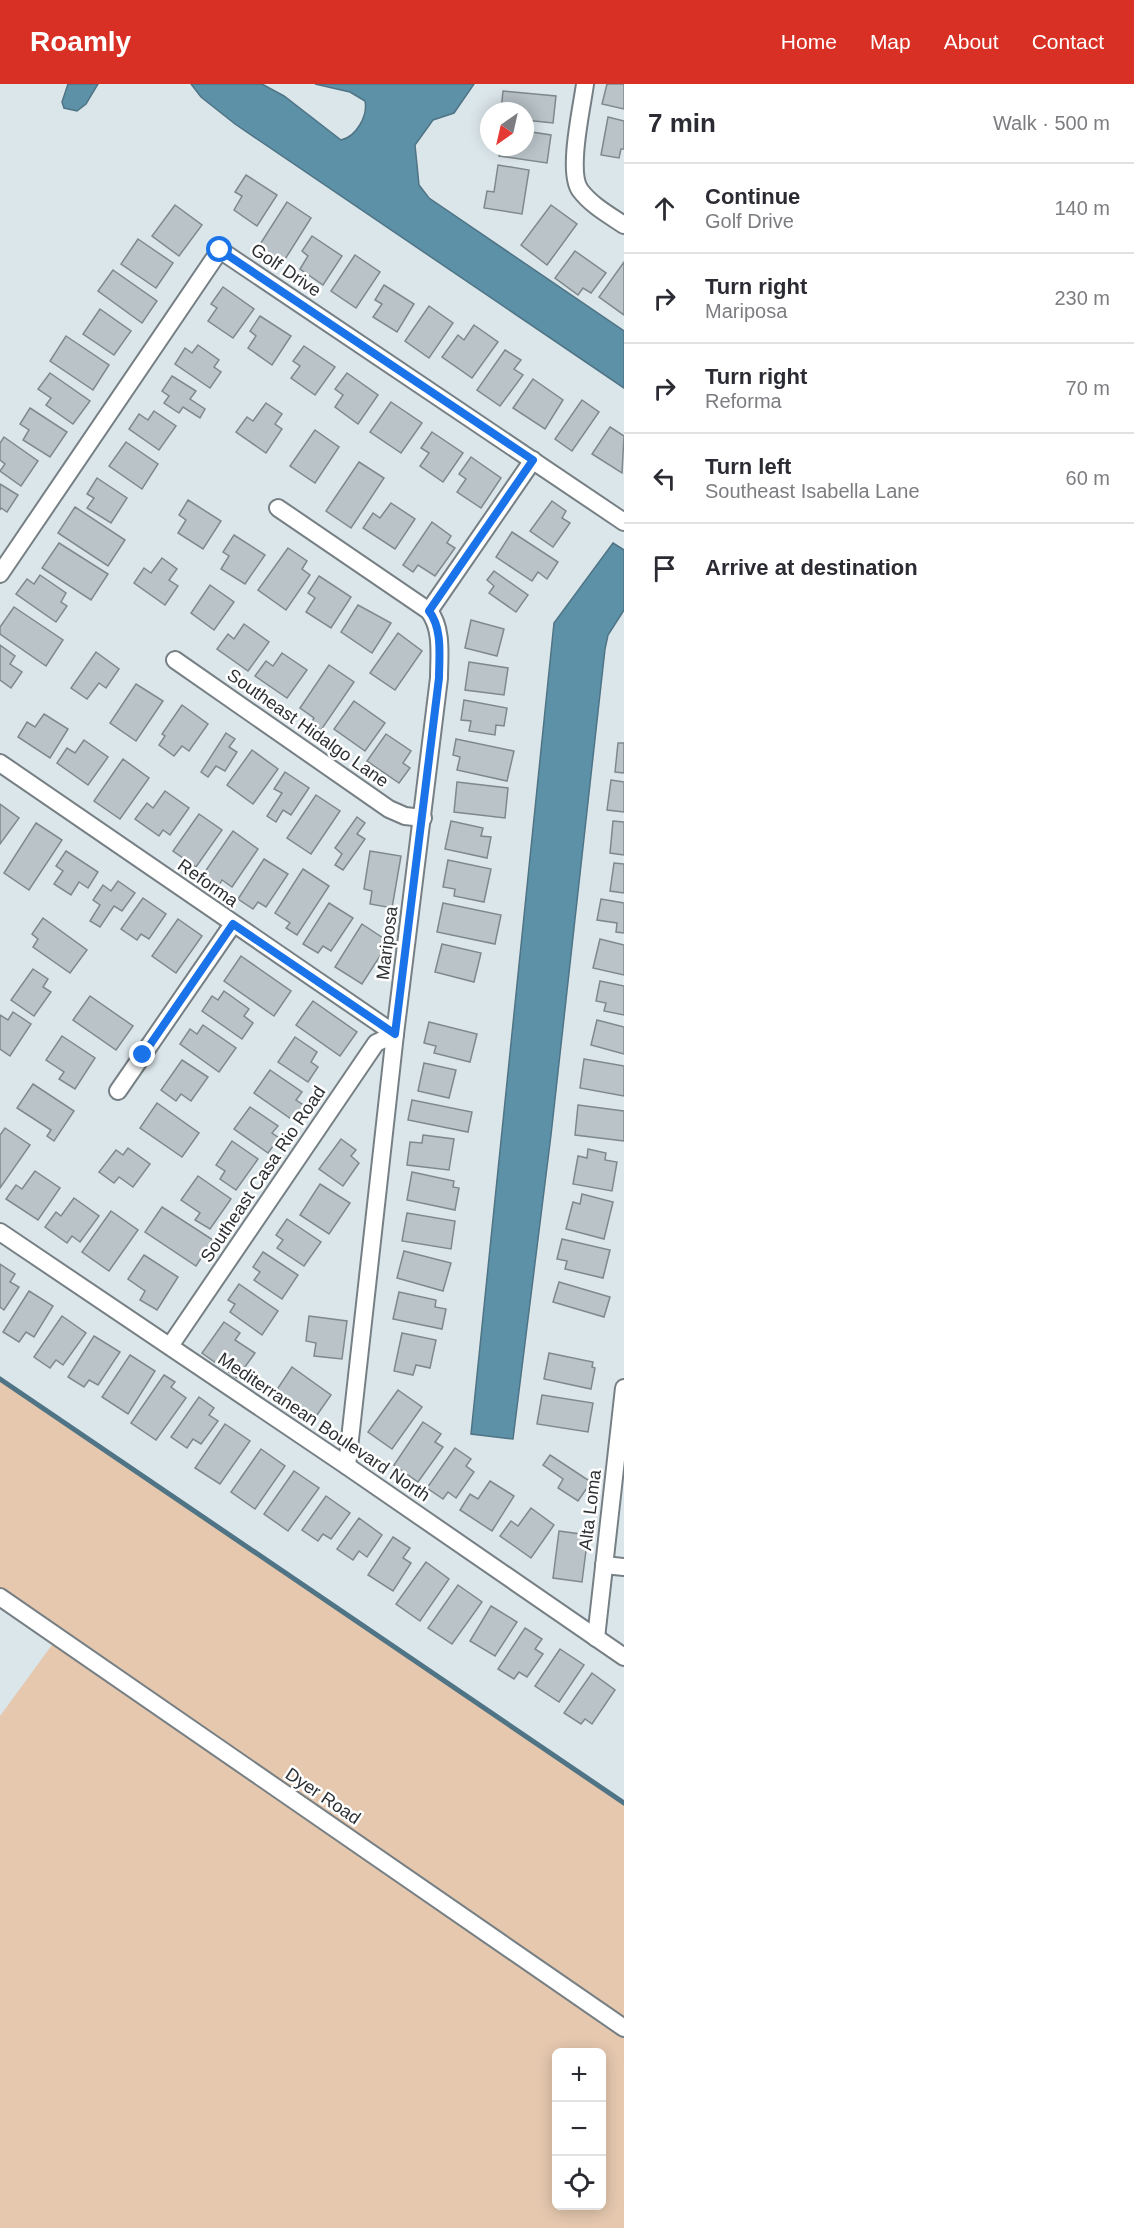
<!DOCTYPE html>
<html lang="en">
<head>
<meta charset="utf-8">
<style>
  body { margin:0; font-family:Arial,sans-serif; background:#f7f7f7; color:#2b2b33 }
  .controls { position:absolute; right:18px; bottom:18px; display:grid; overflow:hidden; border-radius:9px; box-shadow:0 3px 15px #0003 }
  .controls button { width:54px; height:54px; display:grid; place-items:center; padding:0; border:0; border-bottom:2px solid #e1e1e2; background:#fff; color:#2b2b33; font:30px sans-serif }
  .compass { position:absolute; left:480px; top:18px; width:54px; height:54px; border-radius:50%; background:#fff; box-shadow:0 3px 15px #0003; rotate:214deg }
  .stop { position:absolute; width:18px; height:18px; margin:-14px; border:4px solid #1a73e8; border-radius:50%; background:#fff }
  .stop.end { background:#1a73e8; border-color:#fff; box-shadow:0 2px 6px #0008 }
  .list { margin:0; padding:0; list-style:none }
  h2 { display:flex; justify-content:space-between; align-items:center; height:78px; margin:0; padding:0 24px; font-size:26px }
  h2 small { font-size:20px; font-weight:400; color:#7c7c81 }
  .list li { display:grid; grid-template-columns:39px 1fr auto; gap:18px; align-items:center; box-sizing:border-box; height:90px; padding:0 24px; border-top:2px solid #e1e1e2 }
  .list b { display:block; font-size:22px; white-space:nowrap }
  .list p { margin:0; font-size:20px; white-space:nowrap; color:#7c7c81 }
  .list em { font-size:20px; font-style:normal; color:#7c7c81 }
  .icon { flex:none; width:33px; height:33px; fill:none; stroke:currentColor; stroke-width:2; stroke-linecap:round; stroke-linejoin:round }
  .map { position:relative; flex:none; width:624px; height:2144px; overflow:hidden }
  header { display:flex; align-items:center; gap:36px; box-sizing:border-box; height:84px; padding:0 30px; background:#d93025; color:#fff }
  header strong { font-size:28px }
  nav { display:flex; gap:33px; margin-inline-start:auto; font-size:21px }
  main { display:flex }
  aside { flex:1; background:#fff }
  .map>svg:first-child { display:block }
  .green { fill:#e5c8ae; fill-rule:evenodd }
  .water { fill:#5d91a8; stroke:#4f7485; stroke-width:1.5 }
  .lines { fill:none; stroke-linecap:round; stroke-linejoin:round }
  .stream { stroke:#4f7485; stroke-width:5 }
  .building { fill:#b9c3c8; stroke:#7f898d; stroke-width:1.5 }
  .minor-casing { stroke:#767f84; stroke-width:20 }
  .minor { stroke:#fff; stroke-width:16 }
  .route { stroke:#1a73e8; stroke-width:8 }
  .labels { text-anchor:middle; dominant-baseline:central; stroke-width:5; stroke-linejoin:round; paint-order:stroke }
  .street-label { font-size:18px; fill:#2d3133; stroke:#fff }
</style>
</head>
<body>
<header>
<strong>Roamly</strong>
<nav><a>Home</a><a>Map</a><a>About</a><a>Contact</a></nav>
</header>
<main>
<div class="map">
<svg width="624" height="2144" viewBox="0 0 624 2144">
  <rect width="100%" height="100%" fill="#dbe6eb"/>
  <path class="green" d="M0 1296 624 1721V2144H0V1632L60 1550 0 1510ZM556 1968H602V2122H556Z"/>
  <g class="water">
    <path d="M68 0H98L86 20 77 27 64 24 62 18Z"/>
    <path d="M191 0H262L284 12 341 56C356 53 368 32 365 17L350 8 315 0H474L454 29 433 36 415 61 419 101 429 114 624 247V304L235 40 201 13Z"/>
    <path d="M613 459 624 466V526L608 551 605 565 551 1051 513 1355 471 1350 554 539Z"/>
  </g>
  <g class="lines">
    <path class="stream" d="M0 1295 624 1719"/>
  </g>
  <g class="building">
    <path d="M607 0H624V25L602 20Z"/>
    <path d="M503 7 556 12 553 39 525 36V27H501Z"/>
    <path d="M608 33 624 37V65H621L619 74 601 71Z"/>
    <path d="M525 47 551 51 547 79 499 72 500 63H525Z"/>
    <path d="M498 81 529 86 522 130 484 124 487 107 494 108Z"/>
    <path d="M246 91 277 111 257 142 234 126 242 112 235 108Z"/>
    <path d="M287 118 311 134 282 180 257 165Z"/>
    <path d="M175 121 202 141 179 172 152 152Z"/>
    <path d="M551 121 577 140 547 181 521 161Z"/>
    <path d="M312 152 342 172 323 201 300 185 308 172 302 167Z"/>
    <path d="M138 155 173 179 156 204 121 180Z"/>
    <path d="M575 167 606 189 591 209 583 204 578 211 555 194Z"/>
    <path d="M355 171 380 188 356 224 331 207Z"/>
    <path d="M624 178V231L599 213Z"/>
    <path d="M113 186 157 217 142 239 98 207Z"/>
    <path d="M384 201 414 220 397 248 373 233 382 220 375 216Z"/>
    <path d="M223 203 254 225 233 254 208 237 217 224 211 220Z"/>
    <path d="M429 222 453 239 429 274 405 257Z"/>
    <path d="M100 225 131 247 114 271 83 250Z"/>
    <path d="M260 232 291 252 272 281 248 264 256 252 250 247Z"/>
    <path d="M474 241 498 258 472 294 442 273 458 251 464 256Z"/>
    <path d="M66 252 109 281 93 306 50 277Z"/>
    <path d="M198 261 219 276 214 283 221 288 210 304 175 280 185 264 192 269Z"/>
    <path d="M304 262 335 283 315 311 291 294 300 282 293 277Z"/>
    <path d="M505 266 521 276 514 285 523 291 500 322 477 306Z"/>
    <path d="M50 289 90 317 73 340 46 321 51 314 38 305Z"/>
    <path d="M347 289 378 311 358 340 335 323 343 311 335 305Z"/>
    <path d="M172 292 196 307 190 315 205 325 200 334 183 323 179 329 164 319 169 312 162 307Z"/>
    <path d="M533 295 563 316 545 345 513 324Z"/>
    <path d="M582 316 599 328 572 367 555 355Z"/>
    <path d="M391 318 422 339 401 369 370 348Z"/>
    <path d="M266 319 282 330 275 340 282 345 266 369 236 348 247 333 253 337Z"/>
    <path d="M30 324 67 348 50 373 23 356 29 346 20 340Z"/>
    <path d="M154 327 176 342 159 366 129 345 139 330 148 336Z"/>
    <path d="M610 343 624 352 622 389 592 370Z"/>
    <path d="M315 346 339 363 315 399 290 382Z"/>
    <path d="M432 348 463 369 443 398 420 382 429 369 421 364Z"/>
    <path d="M4 353 38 377 21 402 0 387 5 380 0 376V359Z"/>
    <path d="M126 358 158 380 142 405 109 382Z"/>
    <path d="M471 373 501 394 481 424 457 408 466 395 459 390Z"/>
    <path d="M359 378 384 394 351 444 326 427Z"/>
    <path d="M97 394 127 414 111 439 87 424 94 414 87 410Z"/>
    <path d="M0 400 18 411 7 428 1 424 0 426Z"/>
    <path d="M188 416 221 437 203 465 178 449 186 436 179 431Z"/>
    <path d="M552 417 566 427 562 434 570 439 553 463 530 447Z"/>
    <path d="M391 419 415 435 395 465 363 444 373 429 380 434Z"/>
    <path d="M75 423 125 456 108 482 58 449Z"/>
    <path d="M432 438 451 452 447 459 455 464 435 492 418 481 413 488 403 481Z"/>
    <path d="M512 448 558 478 547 495 538 488 532 497 496 473Z"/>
    <path d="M234 451 265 471 245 500 221 485 229 472 223 468Z"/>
    <path d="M59 459 108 490 91 516 42 484Z"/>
    <path d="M288 464 307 477 302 485 310 491 286 526 258 506Z"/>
    <path d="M162 474 177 485 169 496 178 502 165 521 134 499 144 484 151 489Z"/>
    <path d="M494 487 528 511 516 528 489 509 494 502 487 496Z"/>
    <path d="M40 491 66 509 61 518 67 522 56 538 16 510 27 495 34 500Z"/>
    <path d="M319 492 351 513 331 544 306 528 315 514 308 509Z"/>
    <path d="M210 501 234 518 214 546 191 529Z"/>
    <path d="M358 521 391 539 372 569 341 548Z"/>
    <path d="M14 523 63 556 46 582 0 550V543Z"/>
    <path d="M471 536 504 545 497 572 465 564Z"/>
    <path d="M244 540 269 558 248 587 217 565 228 550 234 555Z"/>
    <path d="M398 549 422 567 395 606 370 589Z"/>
    <path d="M0 561 15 572 10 580 22 588 11 604 0 596Z"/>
    <path d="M96 568 119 585 106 604 99 599 87 615 71 604Z"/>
    <path d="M282 569 307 586 287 614 255 592 266 577 273 582Z"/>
    <path d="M469 578 508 584 504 611 465 606Z"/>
    <path d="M329 581 354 598 321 646 311 639 314 634 300 624Z"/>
    <path d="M136 600 163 617 136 657 110 639Z"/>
    <path d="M464 616 507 624 504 642 496 641 495 651 469 647 471 637 461 636Z"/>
    <path d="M354 617 385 639 365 667 334 645Z"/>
    <path d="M182 621 208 640 189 667 182 662 174 672 159 661 165 652 162 650Z"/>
    <path d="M44 630 68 645 50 674 18 653 27 638 35 643Z"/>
    <path d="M226 649 235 655 229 663 237 668 225 687 216 682 208 693 201 688Z"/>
    <path d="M386 650 411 667 403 679 410 684 399 699 367 677Z"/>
    <path d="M456 655 514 667 507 697 457 686 460 673 453 671Z"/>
    <path d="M84 656 108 673 88 701 57 679 67 664 75 669Z"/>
    <path d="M618 659H624V689L615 688Z"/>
    <path d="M252 666 278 685 253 720 227 701Z"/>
    <path d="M123 675 149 694 120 735 94 717Z"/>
    <path d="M285 688 309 704 291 731 283 726 276 738 267 732 282 709 274 705Z"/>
    <path d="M611 696 624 698V728L607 726Z"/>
    <path d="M457 698 508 704 505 734 454 728Z"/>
    <path d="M165 707 189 724 170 751 163 746 159 752 135 735 147 719 153 724Z"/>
    <path d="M316 711 340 727 311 770 287 754Z"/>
    <path d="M0 720 19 734 0 760Z"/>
    <path d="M199 730 222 746 196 783 173 767Z"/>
    <path d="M357 733 365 739 357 750 365 755 343 786 335 781 342 770 335 764Z"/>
    <path d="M451 737 483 744 481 752 491 753 487 774 445 765Z"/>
    <path d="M613 737 624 738V771L610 769Z"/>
    <path d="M36 739 62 756 29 806 4 789Z"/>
    <path d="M233 747 258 765 232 803 222 796 218 803 202 792Z"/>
    <path d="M66 767 98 788 88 804 79 798 71 811 54 800 63 787 56 782Z"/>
    <path d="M370 767 401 772 392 824 370 820 372 807 364 805Z"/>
    <path d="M264 775 288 790 266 823 258 818 253 825 238 815Z"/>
    <path d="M448 776 491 785 484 818 454 812 455 805 443 803Z"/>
    <path d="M614 779 624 780V809L610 807Z"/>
    <path d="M303 785 329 802 297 851 286 844 290 839 275 829Z"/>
    <path d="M118 797 135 809 122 827 114 822 100 843 90 837 100 821 93 816 103 801 111 807Z"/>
    <path d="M143 814 166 830 149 855 141 850 137 856 121 845Z"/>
    <path d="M601 815 624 819V849L616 848 617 839 597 836Z"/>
    <path d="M329 819 353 834 331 867 323 862 318 869 303 860Z"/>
    <path d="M443 819 501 831 495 860 437 848Z"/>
    <path d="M43 834 87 866 70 889 33 863 38 855 32 850Z"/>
    <path d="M178 835 202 852 176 889 152 872Z"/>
    <path d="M362 840 389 858 362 900 335 883Z"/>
    <path d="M600 855 624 861V891L593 884Z"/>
    <path d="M442 860 481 869 474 898 435 888Z"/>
    <path d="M241 872 291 907 274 932 224 897Z"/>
    <path d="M33 885 48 895 43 903 51 908 34 932 11 916Z"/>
    <path d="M600 897 624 902V931L604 927 606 919 596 917Z"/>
    <path d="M224 907 249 925 244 932 253 939 242 955 202 927 212 912 218 916Z"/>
    <path d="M90 912 133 942 116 966 73 936Z"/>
    <path d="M313 917 357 948 340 972 296 941Z"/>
    <path d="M13 928 31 940 10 972 0 965V931L8 936Z"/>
    <path d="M597 936 624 943V970L591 961Z"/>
    <path d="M429 938 477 950 470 978 434 969 436 962 424 959Z"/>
    <path d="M203 941 236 964 219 988 180 960 190 945 197 950Z"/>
    <path d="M62 952 95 974 75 1005 59 995 64 988 46 976Z"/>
    <path d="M295 953 317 968 311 978 318 983 308 998 278 978Z"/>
    <path d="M584 975 624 982V1012L580 1004Z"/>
    <path d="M182 976 208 993 191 1017 181 1010 176 1017 161 1006Z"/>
    <path d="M424 979 456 986 449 1014 418 1007Z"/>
    <path d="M270 986 302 1008 296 1016 305 1022 294 1037 254 1009Z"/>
    <path d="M33 1000 74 1027 54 1057 47 1052 51 1046 17 1024Z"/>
    <path d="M412 1016 472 1028 468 1048 408 1036Z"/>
    <path d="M157 1019 199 1049 182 1073 140 1044Z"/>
    <path d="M578 1021 624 1027V1057L575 1051Z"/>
    <path d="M250 1023 278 1042 272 1049 279 1054 268 1069 234 1045Z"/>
    <path d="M5 1044 30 1061 0 1104V1051Z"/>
    <path d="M423 1051 454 1055 449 1086 407 1081 410 1058 422 1059Z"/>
    <path d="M341 1055 356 1066 351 1072 359 1079 343 1102 319 1085Z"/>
    <path d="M232 1057 258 1075 236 1106 220 1095 225 1087 216 1081Z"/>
    <path d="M128 1064 150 1080 133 1103 119 1093 114 1099 99 1088 116 1066 123 1071Z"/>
    <path d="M588 1065 606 1069 605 1076 617 1078 612 1107 573 1100 578 1072 587 1074Z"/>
    <path d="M35 1087 60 1104 38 1136 6 1115 16 1101 22 1105Z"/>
    <path d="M412 1088 454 1097 453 1103 459 1104 455 1126 407 1116Z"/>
    <path d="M198 1092 231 1115 210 1145 195 1136 200 1129 181 1116Z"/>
    <path d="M320 1100 350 1119 329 1150 300 1131Z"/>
    <path d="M582 1110 613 1118 604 1155 566 1145 573 1118 580 1120Z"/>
    <path d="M74 1114 99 1132 80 1158 72 1152 67 1159 45 1143 56 1128 61 1132Z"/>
    <path d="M162 1123 213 1156 196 1182 145 1148Z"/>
    <path d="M111 1127 138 1146 109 1187 82 1168Z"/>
    <path d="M407 1129 455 1137 451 1165 402 1157Z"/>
    <path d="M287 1135 321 1158 304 1182 277 1164 283 1156 276 1151Z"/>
    <path d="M562 1155 610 1166 603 1194 565 1185 567 1177 557 1175Z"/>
    <path d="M404 1167 451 1179 443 1207 397 1194Z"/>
    <path d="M263 1168 298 1191 282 1215 254 1196 260 1188 253 1183Z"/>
    <path d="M144 1171 178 1193 157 1226 140 1216 145 1207 128 1195Z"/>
    <path d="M0 1180 15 1190 10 1198 19 1203 4 1226 0 1223Z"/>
    <path d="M559 1198 610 1213 604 1233 553 1218Z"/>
    <path d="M239 1200 278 1227 262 1251 230 1228 235 1220 228 1216Z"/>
    <path d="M29 1207 53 1222 34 1253 26 1248 19 1258 3 1248Z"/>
    <path d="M399 1208 436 1216 435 1223 446 1225 442 1245 393 1235Z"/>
    <path d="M62 1232 86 1249 63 1281 56 1276 50 1284 34 1273Z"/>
    <path d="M309 1232 347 1237 342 1275 314 1272 316 1259 306 1257Z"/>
    <path d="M224 1238 240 1249 235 1256 255 1269 237 1294 202 1269Z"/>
    <path d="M402 1249 436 1256 430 1284 416 1281 413 1291 394 1287Z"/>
    <path d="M94 1252 120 1268 98 1301 89 1296 84 1303 68 1293Z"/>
    <path d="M549 1269 593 1278 592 1283 595 1284 591 1305 544 1295Z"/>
    <path d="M130 1271 155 1287 128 1330 102 1313Z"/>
    <path d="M292 1283 331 1311 315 1334 276 1307Z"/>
    <path d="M164 1291 175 1298 171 1303 186 1314 156 1356 131 1339Z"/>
    <path d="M398 1306 422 1323 392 1365 368 1348Z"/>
    <path d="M542 1311 593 1319 588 1348 537 1340Z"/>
    <path d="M199 1313 214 1324 209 1331 218 1337 201 1360 193 1355 187 1364 171 1353Z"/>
    <path d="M423 1338 441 1350 435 1358 443 1363 418 1398 394 1381Z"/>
    <path d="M225 1340 250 1357 220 1400 195 1384Z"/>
    <path d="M455 1364 471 1375 466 1382 474 1388 456 1414 448 1408 443 1415 427 1404Z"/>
    <path d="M261 1365 285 1382 255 1425 231 1408Z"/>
    <path d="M550 1371 591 1398 578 1417 558 1404 563 1395 543 1381Z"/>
    <path d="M294 1387 319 1404 288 1447 264 1430Z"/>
    <path d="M490 1397 514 1412 492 1447 460 1426 470 1410 478 1415Z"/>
    <path d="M326 1412 350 1429 331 1455 323 1450 318 1457 302 1446Z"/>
    <path d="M531 1424 554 1441 531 1474 500 1452 511 1437 518 1442Z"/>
    <path d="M359 1434 382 1451 367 1473 359 1467 353 1476 337 1465Z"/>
    <path d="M559 1447 588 1451 582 1498 553 1494Z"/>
    <path d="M393 1453 410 1464 403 1474 411 1479 393 1507 368 1491Z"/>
    <path d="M426 1478 449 1495 420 1537 396 1520Z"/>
    <path d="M458 1501 482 1518 452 1560 428 1544Z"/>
    <path d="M491 1522 517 1538 495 1572 470 1557Z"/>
    <path d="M525 1544 542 1555 535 1565 543 1570 527 1593 519 1588 514 1595 498 1585Z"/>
    <path d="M560 1565 584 1581 559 1618 535 1602Z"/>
    <path d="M592 1589 615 1606 592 1640 585 1635 581 1640 564 1629Z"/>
  </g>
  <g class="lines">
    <g class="minor-casing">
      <g id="minor">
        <path d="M585 0C582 23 567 88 580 106 591 121 609 131 624 141"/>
        <path d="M278 424 429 527"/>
        <path d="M0 490 220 166 624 438"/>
        <path d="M175 576 389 725 405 732 423 734"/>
        <path d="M0 679 395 950"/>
        <path d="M118 1007 233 840"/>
        <path d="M0 1148 347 1382 624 1573"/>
        <path d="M170 1262 376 959 395 950"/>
        <path d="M347 1382 395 950 439 594C439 573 443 545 429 527L533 376"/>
        <path d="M604 1481 624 1483"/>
        <path d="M0 1513 624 1944"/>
        <path d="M596 1554 624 1304"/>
      </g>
    </g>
    <use href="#minor" class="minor"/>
  </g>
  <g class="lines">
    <path class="route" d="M143 971 233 840 395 950 439 594C439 573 443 545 429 527L533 376 220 166"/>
  </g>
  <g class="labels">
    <g class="street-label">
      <text transform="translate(286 186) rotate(34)">Golf Drive</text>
      <text transform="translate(308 644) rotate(35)">Southeast Hidalgo Lane</text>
      <text transform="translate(208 799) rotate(35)">Reforma</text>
      <text transform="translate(387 859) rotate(-83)">Mariposa</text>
      <text transform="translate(263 1090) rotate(-56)">Southeast Casa Rio Road</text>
      <text transform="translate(324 1343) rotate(34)">Mediterranean Boulevard North</text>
      <text transform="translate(590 1426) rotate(-83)">Alta Loma</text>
      <text transform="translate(323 1712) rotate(34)">Dyer Road</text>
    </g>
  </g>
</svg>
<div class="controls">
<button>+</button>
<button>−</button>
<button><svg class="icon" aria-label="locate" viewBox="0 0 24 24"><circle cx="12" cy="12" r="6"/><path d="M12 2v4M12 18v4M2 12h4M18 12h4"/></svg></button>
</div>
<svg class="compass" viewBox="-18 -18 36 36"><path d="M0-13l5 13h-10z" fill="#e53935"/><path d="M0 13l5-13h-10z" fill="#7c7c81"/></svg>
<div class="stop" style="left:220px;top:166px"></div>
<div class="stop end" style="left:143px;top:971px"></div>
</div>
<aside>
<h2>7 min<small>Walk · 500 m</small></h2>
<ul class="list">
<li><svg class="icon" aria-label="ahead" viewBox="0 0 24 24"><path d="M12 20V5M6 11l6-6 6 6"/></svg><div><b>Continue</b><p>Golf Drive</p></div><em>140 m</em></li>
<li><svg class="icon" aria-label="right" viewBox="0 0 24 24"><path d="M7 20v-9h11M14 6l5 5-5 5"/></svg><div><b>Turn right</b><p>Mariposa</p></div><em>230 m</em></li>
<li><svg class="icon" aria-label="right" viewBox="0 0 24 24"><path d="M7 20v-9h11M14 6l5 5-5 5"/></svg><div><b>Turn right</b><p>Reforma</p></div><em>70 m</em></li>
<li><svg class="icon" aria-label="left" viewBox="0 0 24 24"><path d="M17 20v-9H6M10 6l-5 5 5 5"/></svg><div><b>Turn left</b><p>Southeast Isabella Lane</p></div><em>60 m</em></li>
<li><svg class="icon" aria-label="arrive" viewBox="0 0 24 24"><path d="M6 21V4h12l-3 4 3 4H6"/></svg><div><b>Arrive at destination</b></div></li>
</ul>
</aside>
</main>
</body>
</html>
